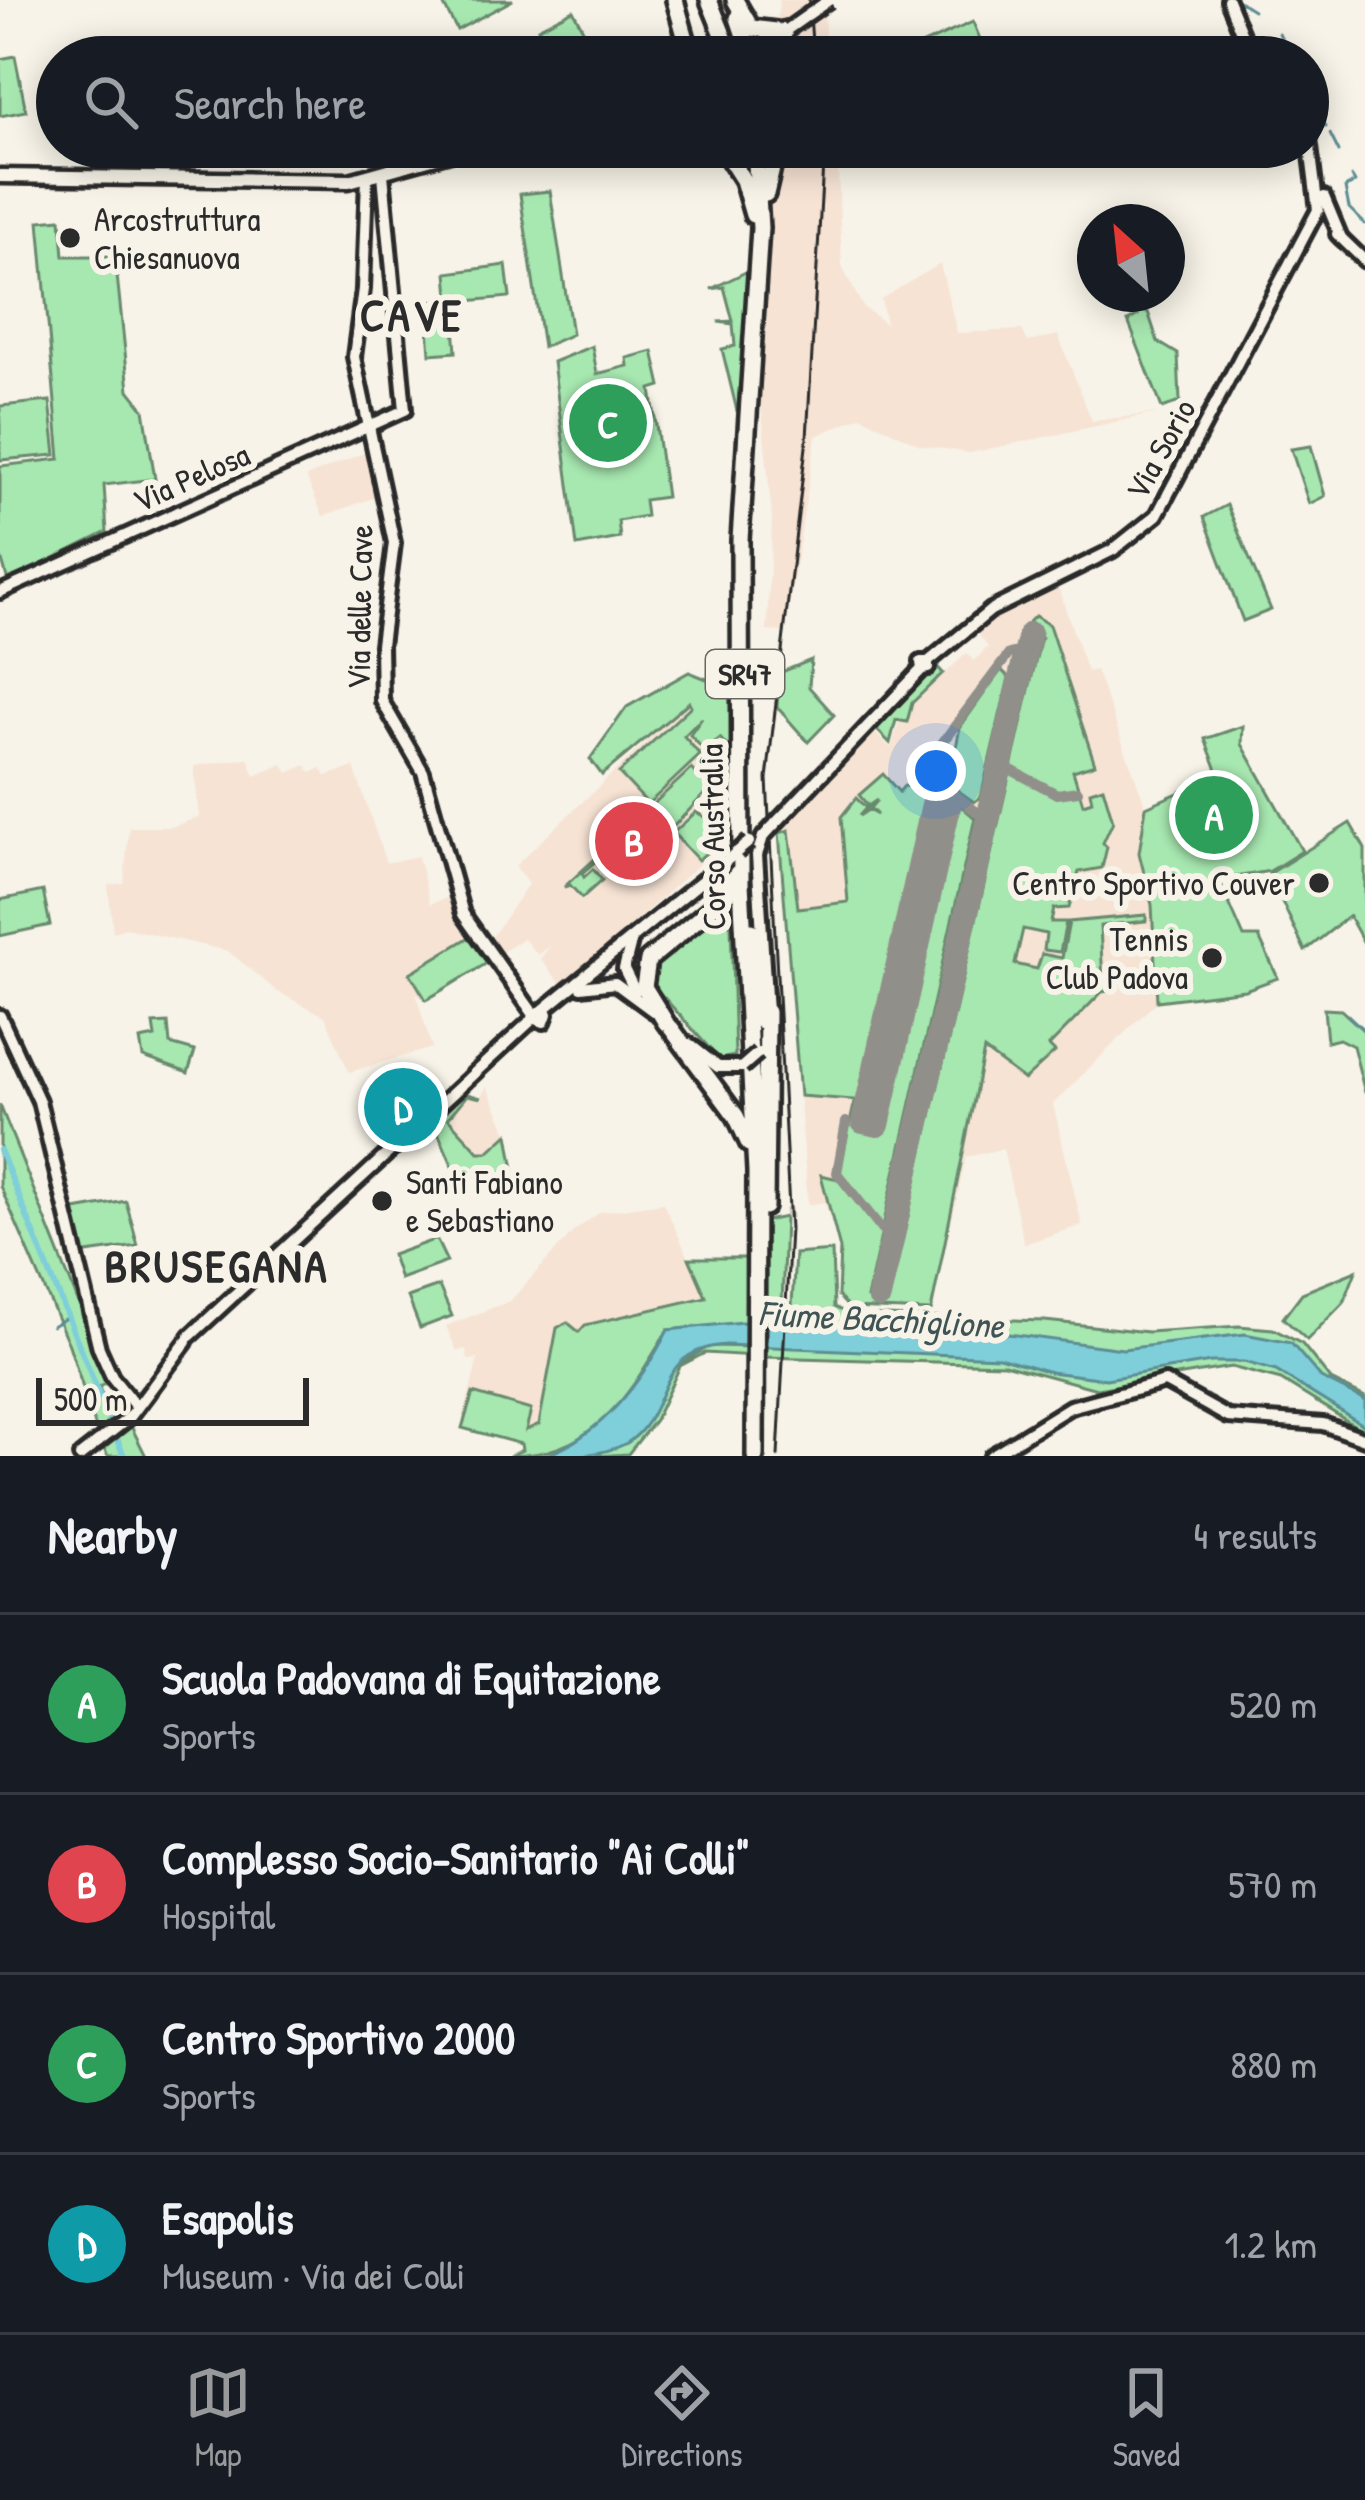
<!DOCTYPE html>
<html lang="en">
<head>
<meta charset="utf-8">
<style>
  body { margin:0; font-family:"Patrick Hand",sans-serif; background:#242831; color:#f1f3f6 }
  .compass { position:absolute; left:1077px; top:204px; width:108px; height:108px; border-radius:50%; background:#171b24; box-shadow:0 6px 30px #0003; rotate:333deg }
  .scale { position:absolute; left:36px; bottom:30px; width:273px; box-sizing:border-box; padding-left:12px; border:6px solid #2b2b2b; border-top:0; font-size:33px; line-height:42px; white-space:nowrap; color:#2b2b2b; -webkit-text-stroke:9px #f7f3e8; paint-order:stroke }
  .you { position:absolute; left:936px; top:771px; width:42px; height:42px; margin:-30px; border:9px solid #fff; border-radius:50%; background:#1a73e8; box-shadow:0 0 0 18px #1a73e833 }
  .badge { display:grid; place-items:center; width:78px; height:78px; border-radius:50%; background:#98999b; color:#fff; font-size:39px; font-weight:700 }
  .pin { position:absolute; translate:-50% -50%; border:6px solid #fff; box-shadow:0 3px 12px #0006 }
  .list { margin:0; padding:0; list-style:none }
  h2 { display:flex; justify-content:space-between; align-items:center; height:156px; margin:0; padding:0 48px; font-size:51px }
  h2 small { font-size:39px; font-weight:400; color:#9ea1a6 }
  .list li { display:grid; grid-template-columns:78px 1fr auto; gap:36px; align-items:center; box-sizing:border-box; height:180px; padding:0 48px; border-top:3px solid #363941 }
  .list b { display:block; font-size:45px; white-space:nowrap }
  .list p { margin:0; font-size:39px; white-space:nowrap; color:#9ea1a6 }
  .list em { font-size:39px; font-style:normal; color:#9ea1a6 }
  .icon { flex:none; width:66px; height:66px; fill:none; stroke:currentColor; stroke-width:2; stroke-linecap:round; stroke-linejoin:round }
  .map { position:relative; flex:none; width:1365px; height:1456px; overflow:hidden }
  .search { position:absolute; background:#171b24; box-shadow:0 6px 30px #0003; left:36px; right:36px; top:36px; height:132px; display:flex; align-items:center; gap:30px; box-sizing:border-box; padding:0 42px; border-radius:66px; color:#9ea1a6; font-size:45px }
  .sheet { height:876px; background:#171b24 }
  nav { display:flex; justify-content:space-around; align-items:center; box-sizing:border-box; height:168px; border-top:3px solid #363941; background:#171b24; font-size:33px; color:#9ea1a6 }
  nav a { display:grid; justify-items:center; gap:6px }
  nav .on { color:#98999b }
  .map>svg:first-child { display:block }
  .built { fill:#f6e3d4 }
  .green { fill:#a7e7b0; stroke:#69896e; stroke-width:3; fill-rule:evenodd }
  .water { fill:#7ecfd9; stroke:#5d8d93; stroke-width:3 }
  .lines { fill:none; stroke-linecap:round; stroke-linejoin:round }
  .stream { stroke:#5d8d93; stroke-width:3 }
  .canal { stroke:#7ecfd9; stroke-width:6 }
  .taxiway { stroke:#918f8a; stroke-width:10 }
  .runway { stroke:#918f8a; stroke-width:24 }
  .secondary-tunnel { stroke:#cecbc2; stroke-width:10; stroke-dasharray:10 5; stroke-linecap:butt }
  .secondary-casing { stroke:#2b2b2b; stroke-width:20 }
  .primary-casing { stroke:#2b2b2b; stroke-width:21 }
  .highway-casing { stroke:#2b2b2b; stroke-width:24 }
  .secondary { stroke:#f7f3e8; stroke-width:10 }
  .primary { stroke:#f7f3e8; stroke-width:12 }
  .highway { stroke:#f7f3e8; stroke-width:15 }
  .rail { stroke:#2b2b2b; stroke-width:3 }
  .secondary-bridge-casing { stroke:#2b2b2b; stroke-width:20; stroke-linecap:butt }
  .secondary-bridge { stroke:#f7f3e8; stroke-width:10 }
  .poi-dot { fill:#2b2b2b; stroke:#f7f3e8; stroke-width:4.5 }
  .labels { text-anchor:middle; dominant-baseline:central; stroke-width:12; stroke-linejoin:round; paint-order:stroke }
  .shield { fill:#f7f3e8; stroke:#686764; stroke-width:3 }
  .shield-label { font-size:30px; font-weight:bold; fill:#2b2b2b }
  .poi-label { font-size:33px; fill:#2b2b2b; stroke:#f7f3e8; text-anchor:start }
  .street-label { font-size:33px; fill:#2b2b2b; stroke:#f7f3e8 }
  .water-label { font-size:36px; font-style:italic; fill:#405456; stroke:#f7f3e8 }
  .district-label { font-size:45px; font-weight:bold; letter-spacing:3px; fill:#2b2b2b; stroke:#f7f3e8 }
</style>
</head>
<body>
<div class="map">
<svg width="1365" height="1456" viewBox="0 0 1365 1456">
  <rect width="100%" height="100%" fill="#f7f3e8"/>
  <filter id="ink" filterUnits="userSpaceOnUse"><feTurbulence type="fractalNoise" baseFrequency=".00833" numOctaves="2"/><feDisplacementMap in="SourceGraphic" scale="24" xChannelSelector="R" yChannelSelector="G"/><feConvolveMatrix kernelMatrix="1 2 1 2 8 2 1 2 1" color-interpolation-filters="sRGB"/></filter>
  <g filter="url(#ink)">
    <g class="built">
      <path d="M779 0H824L825 38 831 39 832 57H774L787 35 777 22Z"/>
      <path d="M780 147H837L842 267 863 307 886 324 881 299 940 264 957 333 1022 330 1028 342 1058 335 1092 421 1157 413 970 453 920 445 861 416 816 436 785 632 767 631 772 518 760 390 770 191Z"/>
      <path d="M368 451 381 495 323 516 306 477Z"/>
      <path d="M1056 581 1087 672 1096 670 1146 807 1139 853 1152 905 1157 1001 1053 1104 1082 1225 1024 1244 1003 1149 966 1157 931 1311 845 1306 838 1296V1238L824 1202 808 1205 779 833 874 732 891 748 899 722 908 723 913 703 967 653 974 661 988 647 974 629Z"/>
      <path d="M688 702 734 755 733 834 563 986 540 959 550 946 538 955 523 938 501 953 490 940 528 884 515 866Z"/>
      <path d="M248 758 255 776 283 764 288 773 306 765 311 773 321 768 326 776 354 767 386 863 418 856 430 904 449 897 455 900 494 959 426 1001 416 994 432 1048 349 1072 325 1016 278 992 228 951 126 928 113 932 108 885 124 883 129 827H172L199 817 194 766Z"/>
      <path d="M487 1087 508 1134 487 1153 479 1152 447 1113 468 1094 478 1100Z"/>
      <path d="M663 1203 712 1307 523 1450 520 1444 461 1427 478 1359 468 1360 466 1349 457 1351 446 1326 510 1301 573 1232 600 1212Z"/>
    </g>
    <g class="green">
      <path d="M441 0H513L457 30Z"/>
      <path d="M573 10 597 57H553L538 28Z"/>
      <path d="M973 22 982 44 953 57H916L912 49Z"/>
      <path d="M15 56 26 111 0 116V59Z"/>
      <path d="M550 191 572 334 543 347 520 194Z"/>
      <path d="M61 219 64 256H115L129 390 144 409 155 479 104 485 107 532 8 581 0 554V466L60 459 39 221Z"/>
      <path d="M506 265 510 297 467 301 462 294 449 296 447 273Z"/>
      <path d="M754 268 741 411H737L722 349 735 346 733 324 718 322 733 321 724 287 711 289Z"/>
      <path d="M1121 294H1165L1143 312H1148L1158 342 1178 354 1180 402 1162 408 1128 321 1138 315Z"/>
      <path d="M452 299 456 352 430 354 426 301Z"/>
      <path d="M592 346 597 374 628 366 627 358 653 351 661 386 651 389 666 497 644 500 646 516 618 521 620 538 577 546 553 362Z"/>
      <path d="M50 401 56 455 0 460V406Z"/>
      <path d="M1311 446 1325 496 1309 504 1291 449Z"/>
      <path d="M1227 505 1271 610 1243 621 1204 517Z"/>
      <path d="M1035 616 1049 625 1095 764 1073 771 1083 804 1092 801 1090 791 1103 787 1113 821 1103 843 1107 847 1102 868 1079 872 1069 908 1054 909 1051 922H1066L1060 952 1044 950 1046 934 1023 929 1015 964 1037 969 1042 954 1062 958 1069 922 1146 915V921L1100 926 1103 981 1115 990 1102 992 1049 1046 1055 1052 1024 1080 984 1050 931 1311 849 1308 838 1296 840 1249 821 1175 838 1179 855 1100 800 1096 779 833 789 830 798 908 848 902 841 817 856 798 866 808 859 816 868 810 877 815 870 808 877 800 868 806 859 795 883 774 899 792 904 786 944 791 975 818 867 1298 888 1303 1041 637 1038 627 1026 625ZM933 805 949 808 877 1125 863 1121Z"/>
      <path d="M811 660 809 687 834 715 808 742 777 707 779 673Z"/>
      <path d="M932 661 943 673 912 703 907 722 896 720 890 743 869 722Z"/>
      <path d="M1001 670 1009 677 981 797 974 802 949 784 960 727Z"/>
      <path d="M689 672 714 682 734 681V754L720 738 705 751 690 735 702 718 684 736 700 755 648 804 619 773 691 706 689 702 602 775 590 759 627 707Z"/>
      <path d="M1243 726 1242 744 1302 851 1270 871 1219 880 1244 937H1259L1278 978 1245 990 1157 1001 1152 905 1139 853 1146 807 1219 775 1205 739Z"/>
      <path d="M705 758 721 777 670 830 649 808 691 769 701 779 706 773 698 764Z"/>
      <path d="M696 812 731 832 698 860 673 833Z"/>
      <path d="M1350 823 1365 849V945L1349 916 1305 951 1269 874Z"/>
      <path d="M620 836 636 854 618 840 627 856 606 876 598 865 604 854 582 873 584 877 593 869 602 880 582 898 570 885 564 887Z"/>
      <path d="M43 891 50 925 0 936V900Z"/>
      <path d="M713 914 731 925 735 1056 719 1059 651 983 658 957Z"/>
      <path d="M473 935 494 959 426 1000 410 973Z"/>
      <path d="M1324 1009 1341 1010 1365 1032V1093L1353 1046 1339 1039 1327 1042Z"/>
      <path d="M168 1023 170 1044 195 1051 188 1073 143 1057 140 1040 155 1037 153 1024Z"/>
      <path d="M464 1093 481 1098 467 1095 448 1118 479 1152H488L508 1134 515 1175 464 1192 433 1121Z"/>
      <path d="M0 1105 110 1382 99 1387 114 1427 130 1424 146 1456H108L101 1444 69 1345 0 1186Z"/>
      <path d="M126 1201 138 1246 79 1254 69 1211Z"/>
      <path d="M785 1217 782 1306 792 1305 795 1254 832 1251 834 1307 851 1315 1045 1321 1148 1332 1239 1326 1273 1329 1302 1344 1331 1380 1365 1397V1432L1281 1380 1231 1367 1097 1389 1004 1364 764 1357 766 1221Z"/>
      <path d="M436 1239 447 1262 400 1279 392 1255Z"/>
      <path d="M689 1258H753L754 1323 668 1330C627 1397 596 1456 509 1456L522 1450 521 1444 462 1428 473 1393 531 1410 526 1430 539 1424 557 1328 567 1322 579 1332 585 1325 706 1297Z"/>
      <path d="M1356 1271 1344 1302 1307 1340 1283 1318 1302 1293Z"/>
      <path d="M439 1286 452 1316 420 1328 408 1297Z"/>
      <path d="M710 1346 755 1347V1356L705 1353 680 1366 655 1420 628 1454 597 1456 653 1410 674 1367Z"/>
    </g>
    <path class="water" d="M742 1322 986 1331 1123 1349 1245 1334 1291 1343 1321 1378 1365 1400V1426L1276 1371 1244 1362H1211L1106 1379 1050 1372 999 1357 726 1345C651 1350 674 1412 627 1443 602 1456 573 1456 545 1456 603 1433 640 1384 668 1330Z"/>
    <g class="lines">
      <g class="stream">
        <path d="M1237 0 1253 10"/>
        <path d="M1279 33 1291 57"/>
        <path d="M1308 90 1326 127"/>
        <path d="M1330 134 1339 152"/>
        <path d="M1352 177 1355 182 1345 188 1349 208 1365 224"/>
        <path d="M1348 1015 1365 1031"/>
        <path d="M52 1326 66 1318"/>
      </g>
      <path class="canal" d="M0 1150 124 1456"/>
      <g class="taxiway">
        <path d="M1000 764 1057 794 1078 791"/>
        <path d="M987 820 932 777 927 763 1009 654 1017 652 1023 661"/>
        <path d="M846 1122 837 1173 884 1232 894 1231"/>
      </g>
      <g class="runway">
        <path d="M933 804 949 807 878 1125 863 1122Z"/>
        <path d="M879 1297 1030 634"/>
      </g>
      <path class="secondary-tunnel" d="M785 1214 792 1213"/>
      <g class="secondary-casing">
        <g id="secondary">
          <path d="M1228 0 1245 42 1257 50"/>
          <path d="M745 51 785 31"/>
          <path d="M367 178 363 289 354 357 394 543 381 645 382 701 423 772 463 914 535 1016"/>
          <path d="M1324 197 1341 238"/>
          <path d="M1337 234 1365 261"/>
          <path d="M0 592 405 410 383 174"/>
          <path d="M928 662 991 610 1113 550 1157 515 1318 210 1309 139"/>
          <path d="M773 826 922 669 921 662H928V668L922 669"/>
          <path d="M763 837 757 855 767 1012"/>
          <path d="M631 942 624 969 635 991"/>
          <path d="M581 987 615 983 653 1011"/>
          <path d="M542 1011 737 852"/>
          <path d="M538 1012 547 1014 544 1022 536 1019Z"/>
          <path d="M0 1016 39 1101 99 1348 112 1377 136 1407"/>
          <path d="M689 1044 718 1067H742"/>
          <path d="M468 1079 535 1017"/>
          <path d="M190 1336 466 1081"/>
          <path d="M80 1456 130 1417 186 1342"/>
          <path d="M991 1456 1070 1407 1165 1382 1228 1417 1323 1424 1365 1439"/>
        </g>
      </g>
      <g class="primary-casing">
        <path id="primary" d="M0 176 349 181 472 147"/>
      </g>
      <g class="highway-casing">
        <g id="highway">
          <path d="M675 0 691 57"/>
          <path d="M709 0 732 57"/>
          <path d="M735 0 751 28 776 31"/>
          <path d="M738 18 745 39 739 54"/>
          <path d="M771 57 786 30"/>
          <path d="M722 147 743 180 753 215"/>
          <path d="M755 147 760 228 740 540 741 883 756 1172 755 1456"/>
          <path d="M766 194 777 147"/>
          <path d="M752 931 761 1021"/>
          <path d="M666 1023 644 987 648 960 726 896 737 873"/>
          <path d="M671 1028 736 1116 749 1144"/>
          <path d="M765 1207 767 1012"/>
        </g>
      </g>
      <use href="#secondary" class="secondary"/>
      <use href="#primary" class="primary"/>
      <use href="#highway" class="highway"/>
      <g class="rail">
        <path d="M809 0 813 57"/>
        <path d="M778 1456 790 1229 767 779 807 438 824 147"/>
      </g>
      <g class="secondary-bridge-casing">
        <g id="secondary-bridge">
          <path d="M788 29 829 0"/>
          <path d="M763 837 773 826"/>
          <path d="M737 852 749 842"/>
          <path d="M742 1067 758 1053"/>
        </g>
      </g>
      <use href="#secondary-bridge" class="secondary-bridge"/>
    </g>
  </g>
  <g class="poi-dot">
    <circle cx="70" cy="238" r="12"/>
    <circle cx="1319" cy="883" r="12"/>
    <circle cx="1212" cy="958" r="12"/>
    <circle cx="382" cy="1201" r="12"/>
  </g>
  <g class="labels">
    <rect class="shield" x="706" y="650" width="78" height="48" rx="9"/>
    <g class="shield-label">
      <text x="745" y="674">SR47</text>
    </g>
    <g class="poi-label">
      <text x="94" y="219">Arcostruttura<tspan x="94" dy="38">Chiesanuova</tspan></text>
      <text x="1295" y="883" text-anchor="end">Centro Sportivo Couver</text>
      <text x="1188" y="939" text-anchor="end">Tennis<tspan x="1188" dy="38">Club Padova</tspan></text>
      <text x="406" y="1182">Santi Fabiano<tspan x="406" dy="38">e Sebastiano</tspan></text>
    </g>
    <g class="street-label">
      <text transform="translate(1160 449) rotate(-61)">Via Sorio</text>
      <text transform="translate(191 477) rotate(-24)">Via Pelosa</text>
      <text transform="translate(359 607) rotate(-89)">Via delle Cave</text>
      <text transform="translate(712 837) rotate(-91)">Corso Australia</text>
    </g>
    <g class="water-label">
      <text transform="translate(881 1318) rotate(3)">Fiume Bacchiglione</text>
    </g>
    <g class="district-label">
      <text x="412" y="314">CAVE</text>
      <text x="217" y="1265">BRUSEGANA</text>
    </g>
  </g>
</svg>
<svg class="compass" viewBox="-18 -18 36 36"><path d="M0-13l5 13h-10z" fill="#e53935"/><path d="M0 13l5-13h-10z" fill="#9ea1a6"/></svg>
<div class="scale">500 m</div>
<div class="you"></div>
<div class="pin badge" style="left:1214px;top:815px;background:#2e9e5b">A</div>
<div class="pin badge" style="left:634px;top:841px;background:#e0444e">B</div>
<div class="pin badge" style="left:608px;top:423px;background:#2e9e5b">C</div>
<div class="pin badge" style="left:403px;top:1107px;background:#0f9aa8">D</div>
<div class="search"><svg class="icon" aria-label="search" viewBox="0 0 24 24"><circle cx="10" cy="10" r="6"/><path d="M15 15l6 6"/></svg>Search here</div>
</div>
<section class="sheet">
<h2>Nearby<small>4 results</small></h2>
<ul class="list">
<li><span class="badge" style="background:#2e9e5b">A</span><div><b>Scuola Padovana di Equitazione</b><p>Sports</p></div><em>520 m</em></li>
<li><span class="badge" style="background:#e0444e">B</span><div><b>Complesso Socio-Sanitario &quot;Ai Colli&quot;</b><p>Hospital</p></div><em>570 m</em></li>
<li><span class="badge" style="background:#2e9e5b">C</span><div><b>Centro Sportivo 2000</b><p>Sports</p></div><em>880 m</em></li>
<li><span class="badge" style="background:#0f9aa8">D</span><div><b>Esapolis</b><p>Museum · Via dei Colli</p></div><em>1.2 km</em></li>
</ul>
</section>
<nav>
<a class="on"><svg class="icon" aria-label="map" viewBox="0 0 24 24"><path d="M3 6l6-2 6 2 6-2v14l-6 2-6-2-6 2zM9 4v14M15 6v14"/></svg>Map</a>
<a><svg class="icon" aria-label="directions" viewBox="0 0 24 24"><path d="M12 3l9 9-9 9-9-9zM9 14v-3h6M13 9l2 2-2 2"/></svg>Directions</a>
<a><svg class="icon" aria-label="saved" viewBox="0 0 24 24"><path d="M7 4h10v16l-5-4-5 4z"/></svg>Saved</a>
</nav>
</body>
</html>
